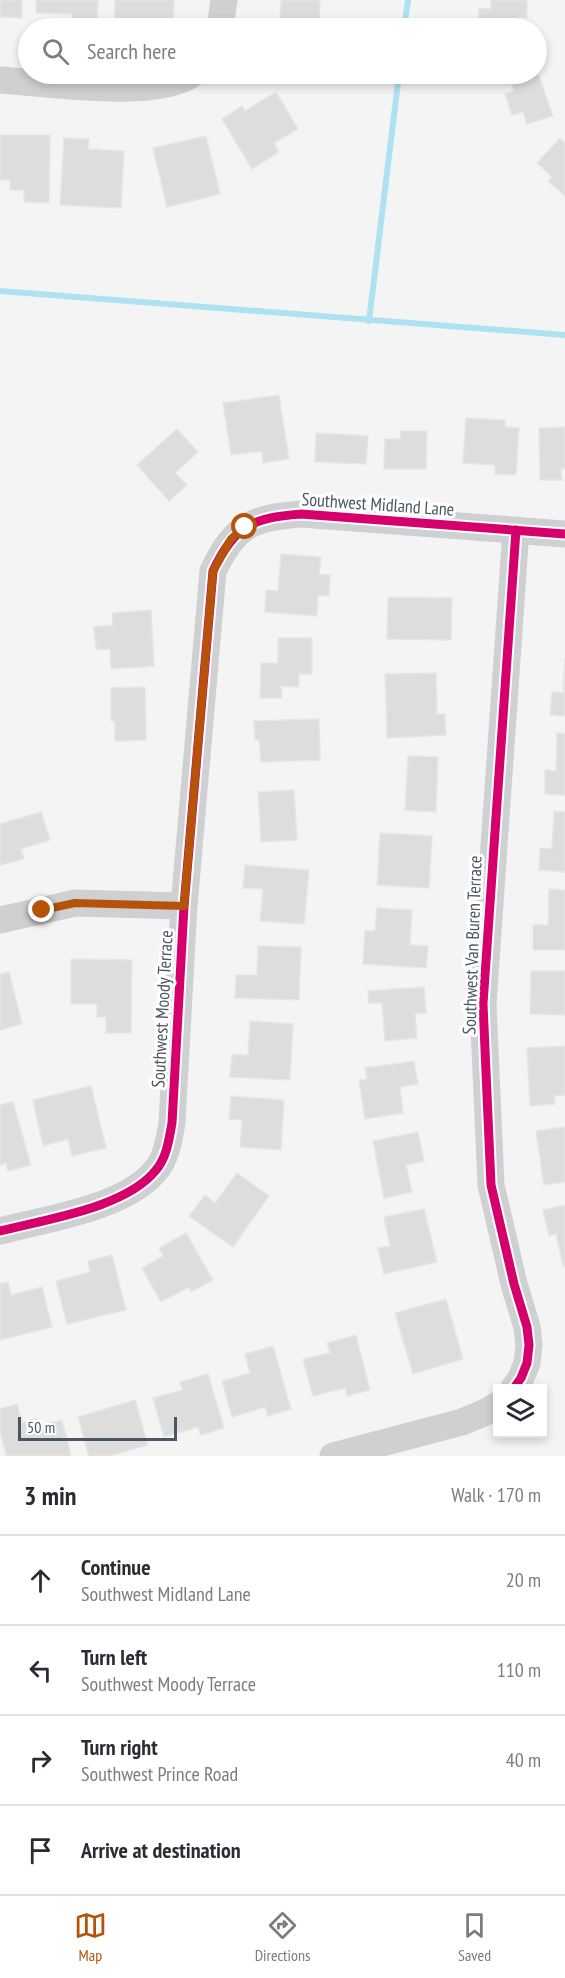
<!DOCTYPE html>
<html lang="en">
<head>
<meta charset="utf-8">
<style>
  body { margin:0; font-family:"PT Sans Narrow",sans-serif; background:#f2f2f3; color:#2b2b33 }
  .controls { position:absolute; right:18px; bottom:18px; display:grid; overflow:hidden; border-radius:0px; box-shadow:0 3px 9px #0003 }
  .controls button { width:54px; height:54px; display:grid; place-items:center; padding:0; border:0; border-bottom:2px solid #e1e1e2; background:#fff; color:#2b2b33; font:30px sans-serif }
  .scale { position:absolute; left:18px; bottom:15px; width:159px; box-sizing:border-box; padding-left:6px; border:3px solid #4a5661; border-top:0; font-size:16px; line-height:21px; white-space:nowrap; color:#4a5661; -webkit-text-stroke:4px #fff; paint-order:stroke }
  .stop { position:absolute; width:18px; height:18px; margin:-14px; border:4px solid #b45309; border-radius:50%; background:#fff }
  .stop.end { background:#b45309; border-color:#fff; box-shadow:0 2px 6px #0008 }
  .list { margin:0; padding:0; list-style:none }
  h2 { display:flex; justify-content:space-between; align-items:center; height:78px; margin:0; padding:0 24px; font-size:26px }
  h2 small { font-size:20px; font-weight:400; color:#7c7c81 }
  .list li { display:grid; grid-template-columns:39px 1fr auto; gap:18px; align-items:center; box-sizing:border-box; height:90px; padding:0 24px; border-top:2px solid #e1e1e2 }
  .list b { display:block; font-size:22px; white-space:nowrap }
  .list p { margin:0; font-size:20px; white-space:nowrap; color:#7c7c81 }
  .list em { font-size:20px; font-style:normal; color:#7c7c81 }
  .icon { flex:none; width:33px; height:33px; fill:none; stroke:currentColor; stroke-width:2; stroke-linecap:round; stroke-linejoin:round }
  .map { position:relative; flex:none; width:565px; height:1456px; overflow:hidden }
  .search { position:absolute; background:#fff; box-shadow:0 3px 9px #0003; left:18px; right:18px; top:18px; height:66px; display:flex; align-items:center; gap:15px; box-sizing:border-box; padding:0 21px; border-radius:33px; color:#7c7c81; font-size:22px }
  .sheet { height:438px; background:#fff }
  nav { display:flex; justify-content:space-around; align-items:center; box-sizing:border-box; height:84px; border-top:2px solid #e1e1e2; background:#fff; font-size:16px; color:#7c7c81 }
  nav a { display:grid; justify-items:center; gap:3px }
  nav .on { color:#b45309 }
  .map>svg:first-child { display:block }
  .lines { fill:none; stroke-linecap:round; stroke-linejoin:round }
  .stream { stroke:#aee2f0; stroke-width:6 }
  .building { fill:#ddddde; stroke:#e5e6e7; stroke-width:1.5 }
  .minor { stroke:#ced0d2; stroke-width:27 }
  .cycleway-casing { stroke:#fff; stroke-width:13 }
  .cycleway { stroke:#d6006c; stroke-width:9 }
  .route { stroke:#b45309; stroke-width:8 }
  .labels { text-anchor:middle; dominant-baseline:central; stroke-width:6; stroke-linejoin:round; paint-order:stroke }
  .street-label { font-size:18px; fill:#4a5661; stroke:#fff }
</style>
</head>
<body>
<div class="map">
<svg width="565" height="1456" viewBox="0 0 565 1456">
  <rect width="100%" height="100%" fill="#f4f4f4"/>
  <g class="lines">
    <g class="stream">
      <path d="M404 28 408 0"/>
      <path d="M0 291 565 335"/>
      <path d="M369 321 399 74"/>
    </g>
  </g>
  <g class="building">
    <path d="M0 0H22V18L0 17Z"/>
    <path d="M36 0H98L97 28H71L72 14 36 13Z"/>
    <path d="M115 0H174L173 27 139 25 138 28H114Z"/>
    <path d="M281 0H320L319 28H290L291 22 280 21Z"/>
    <path d="M491 0H527V18L518 17 517 28H478L479 8 491 9Z"/>
    <path d="M536 68 553 116 527 124 523 112 512 115 505 94 514 91 510 77 519 74H536Z"/>
    <path d="M276 92 298 129 274 143 279 152 252 169 222 119 242 106 245 111Z"/>
    <path d="M0 135H50L49 203 24 202V190H10V180H0Z"/>
    <path d="M206 136 220 194 167 207 153 148Z"/>
    <path d="M64 138 89 139 88 149 124 151 121 208 60 205Z"/>
    <path d="M560 138 565 143V196L548 181 552 177 537 163Z"/>
    <path d="M279 395 289 459 263 463 262 451 231 455 223 403Z"/>
    <path d="M466 418 505 420V427L519 428 516 475 495 474V465L463 463Z"/>
    <path d="M565 427V469H561L562 480H540L539 428Z"/>
    <path d="M177 429 198 452 175 473 187 485 169 501 137 465Z"/>
    <path d="M401 431H427L426 469H384L385 439H400Z"/>
    <path d="M316 433 368 436 366 464 315 462Z"/>
    <path d="M281 554 321 557 319 574 330 575 329 596 318 595 317 616 265 612 266 590 278 591Z"/>
    <path d="M388 597 452 598 451 640 387 639Z"/>
    <path d="M151 610 154 666 111 669 110 649 96 650 94 627 113 625 112 613Z"/>
    <path d="M278 638H312V674H299V687L281 686 282 698H260L261 663H278Z"/>
    <path d="M565 658V716L550 715 552 692 563 693Z"/>
    <path d="M436 673 437 714H445L446 735 387 738 385 674Z"/>
    <path d="M145 687 146 740 115 741V721H111V688Z"/>
    <path d="M319 719 320 760 261 762 259 740H255L254 721Z"/>
    <path d="M557 733 565 734V795L545 794V770L556 771Z"/>
    <path d="M408 756 438 757 436 812 405 810Z"/>
    <path d="M294 790 297 840 261 842 258 792Z"/>
    <path d="M554 811 565 812V872L539 870 540 848 552 849Z"/>
    <path d="M41 812 50 840 21 849 24 859 0 865V824Z"/>
    <path d="M380 833 432 836 429 888 377 885Z"/>
    <path d="M245 865 309 870 304 924 260 921 263 889 243 888Z"/>
    <path d="M549 889 565 890V950H533V925H548Z"/>
    <path d="M377 908 412 910 410 945 428 946 426 968 363 964 365 931H375Z"/>
    <path d="M258 946 301 947 299 1000 235 998 236 975H257Z"/>
    <path d="M71 959 132 960 131 1033H106V1017H97V1004H71Z"/>
    <path d="M531 971H565V1015L530 1014Z"/>
    <path d="M9 972 22 1024 0 1030V974Z"/>
    <path d="M424 987 426 1013 415 1014 417 1038 385 1041 382 1003H369L368 991Z"/>
    <path d="M250 1021 293 1024 290 1080 230 1077 232 1054 248 1055Z"/>
    <path d="M565 1046V1095L554 1096 555 1104 530 1106 527 1048Z"/>
    <path d="M414 1061 418 1084 400 1087 403 1113 365 1119 359 1080 367 1079 365 1068Z"/>
    <path d="M91 1086 106 1148 72 1156 68 1139 43 1146 33 1100Z"/>
    <path d="M231 1096 284 1100 281 1150 240 1147 242 1120 229 1119Z"/>
    <path d="M13 1102 31 1165 8 1171 6 1163 0 1165V1105Z"/>
    <path d="M565 1127V1182L544 1185 536 1131Z"/>
    <path d="M418 1132 424 1161 406 1165 412 1192 384 1198 373 1141Z"/>
    <path d="M237 1173 269 1196 233 1247 189 1216 205 1195 215 1203Z"/>
    <path d="M565 1205V1266H563L556 1234 549 1236 543 1210Z"/>
    <path d="M424 1209 437 1262 384 1274 378 1248 390 1246 384 1217Z"/>
    <path d="M186 1233 213 1280 191 1292 189 1287 161 1302 142 1268 163 1256 159 1248Z"/>
    <path d="M112 1255 126 1310 67 1324 56 1281 90 1272 88 1261Z"/>
    <path d="M8 1282 11 1295 42 1287 52 1327 0 1340V1284Z"/>
    <path d="M446 1299 463 1359 413 1374 395 1313Z"/>
    <path d="M356 1335 370 1390 347 1396 345 1388 313 1396 303 1359 330 1353 327 1343Z"/>
    <path d="M273 1346 291 1409 268 1416 265 1407 232 1417 222 1381 250 1373 245 1354Z"/>
    <path d="M208 1374 224 1428 201 1435 198 1427 164 1437 153 1398 182 1390 180 1382Z"/>
    <path d="M135 1400 148 1445 110 1456H89L78 1417Z"/>
    <path d="M17 1404 22 1423 37 1419 38 1426 62 1420 71 1456H6L0 1430V1409Z"/>
  </g>
  <g class="lines">
    <g class="minor">
      <path d="M220 28 224 0"/>
      <path d="M0 80C46 83 156 100 192 74"/>
      <path d="M0 920 75 903 184 906"/>
      <path d="M0 1231C46 1219 126 1208 156 1170 167 1157 169 1139 172 1123L184 906 213 571C235 525 252 518 301 514L565 534"/>
      <path d="M514 1388 521 1378 527 1363 529 1345 527 1327 514 1284 491 1185 483 1004 516 530"/>
      <path d="M333 1456 462 1422 486 1412 498 1405"/>
    </g>
    <g class="cycleway-casing">
      <g id="cycleway">
        <path d="M0 1231C46 1219 126 1208 156 1170 167 1157 169 1139 172 1123L184 906 213 571C235 525 252 518 301 514L565 534"/>
        <path d="M514 1388 521 1378 527 1363 529 1345 527 1327 514 1284 491 1185 483 1004 516 530"/>
      </g>
    </g>
    <use href="#cycleway" class="cycleway"/>
  </g>
  <g class="lines">
    <path class="route" d="M42 910 75 903 184 906 213 571 231 539 245 527"/>
  </g>
  <g class="labels">
    <g class="street-label">
      <text transform="translate(378 504) rotate(4)">Southwest Midland Lane</text>
      <text transform="translate(472 945) rotate(-88)">Southwest Van Buren Terrace</text>
      <text transform="translate(162 1009) rotate(-87)">Southwest Moody Terrace</text>
    </g>
  </g>
</svg>
<div class="controls">
<button><svg class="icon" aria-label="layers" viewBox="0 0 24 24"><path d="M12 4l9 5-9 5-9-5zM3 14l9 5 9-5"/></svg></button>
</div>
<div class="scale">50 m</div>
<div class="stop" style="left:245px;top:527px"></div>
<div class="stop end" style="left:42px;top:910px"></div>
<div class="search"><svg class="icon" aria-label="search" viewBox="0 0 24 24"><circle cx="10" cy="10" r="6"/><path d="M15 15l6 6"/></svg>Search here</div>
</div>
<section class="sheet">
<h2>3 min<small>Walk · 170 m</small></h2>
<ul class="list">
<li><svg class="icon" aria-label="ahead" viewBox="0 0 24 24"><path d="M12 20V5M6 11l6-6 6 6"/></svg><div><b>Continue</b><p>Southwest Midland Lane</p></div><em>20 m</em></li>
<li><svg class="icon" aria-label="left" viewBox="0 0 24 24"><path d="M17 20v-9H6M10 6l-5 5 5 5"/></svg><div><b>Turn left</b><p>Southwest Moody Terrace</p></div><em>110 m</em></li>
<li><svg class="icon" aria-label="right" viewBox="0 0 24 24"><path d="M7 20v-9h11M14 6l5 5-5 5"/></svg><div><b>Turn right</b><p>Southwest Prince Road</p></div><em>40 m</em></li>
<li><svg class="icon" aria-label="arrive" viewBox="0 0 24 24"><path d="M6 21V4h12l-3 4 3 4H6"/></svg><div><b>Arrive at destination</b></div></li>
</ul>
</section>
<nav>
<a class="on"><svg class="icon" aria-label="map" viewBox="0 0 24 24"><path d="M3 6l6-2 6 2 6-2v14l-6 2-6-2-6 2zM9 4v14M15 6v14"/></svg>Map</a>
<a><svg class="icon" aria-label="directions" viewBox="0 0 24 24"><path d="M12 3l9 9-9 9-9-9zM9 14v-3h6M13 9l2 2-2 2"/></svg>Directions</a>
<a><svg class="icon" aria-label="saved" viewBox="0 0 24 24"><path d="M7 4h10v16l-5-4-5 4z"/></svg>Saved</a>
</nav>
</body>
</html>
